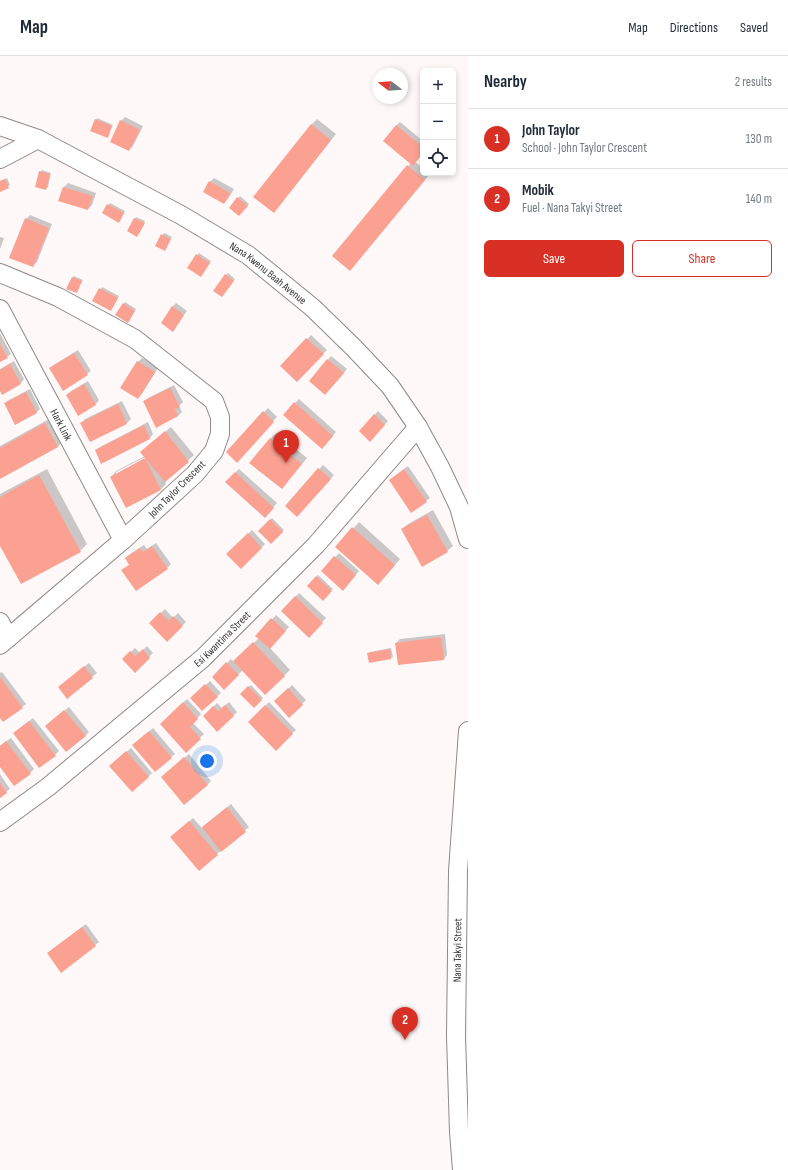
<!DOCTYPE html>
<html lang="en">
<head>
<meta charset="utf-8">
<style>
  body { margin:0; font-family:"Sofia Sans Condensed",sans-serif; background:#f2f2f3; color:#1f2937 }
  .controls { position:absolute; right:12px; top:12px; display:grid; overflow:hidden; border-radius:6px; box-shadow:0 2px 6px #0003 }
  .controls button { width:36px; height:36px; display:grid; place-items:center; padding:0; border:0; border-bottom:1px solid #e0e1e3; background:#fff; color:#1f2937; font:20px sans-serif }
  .compass { position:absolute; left:372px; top:12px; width:36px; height:36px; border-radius:50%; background:#fff; box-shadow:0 2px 6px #0003; rotate:287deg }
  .you { position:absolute; left:207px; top:705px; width:14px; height:14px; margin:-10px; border:3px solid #fff; border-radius:50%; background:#1a73e8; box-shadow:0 0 0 6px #1a73e833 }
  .badge { display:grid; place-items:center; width:26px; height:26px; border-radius:50%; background:#d93025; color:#fff; font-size:13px; font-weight:700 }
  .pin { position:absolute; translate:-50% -33px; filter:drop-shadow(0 1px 2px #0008) }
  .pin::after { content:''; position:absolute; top:21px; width:14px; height:12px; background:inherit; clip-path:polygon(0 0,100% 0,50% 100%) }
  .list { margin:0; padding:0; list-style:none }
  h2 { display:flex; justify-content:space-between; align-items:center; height:52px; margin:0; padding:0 16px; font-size:17px }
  h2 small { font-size:13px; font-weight:400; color:#747a83 }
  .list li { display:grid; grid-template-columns:26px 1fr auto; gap:12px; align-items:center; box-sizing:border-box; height:60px; padding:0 16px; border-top:1px solid #e0e1e3 }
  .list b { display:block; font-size:15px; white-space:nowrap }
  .list p { margin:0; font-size:13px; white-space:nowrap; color:#747a83 }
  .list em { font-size:13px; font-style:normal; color:#747a83 }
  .actions { display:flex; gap:8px; padding:12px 16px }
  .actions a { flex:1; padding:9px 0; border:1px solid #d93025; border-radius:6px; text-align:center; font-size:14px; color:#d93025 }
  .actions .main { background:#d93025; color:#fff }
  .icon { flex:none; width:22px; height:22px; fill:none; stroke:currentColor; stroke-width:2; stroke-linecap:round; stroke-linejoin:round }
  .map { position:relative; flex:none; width:468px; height:1114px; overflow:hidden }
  header { display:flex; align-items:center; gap:24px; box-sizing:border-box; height:56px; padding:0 20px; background:#fff; border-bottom:1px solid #e0e1e3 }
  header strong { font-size:19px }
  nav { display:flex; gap:22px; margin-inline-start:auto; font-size:14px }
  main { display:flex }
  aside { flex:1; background:#fff }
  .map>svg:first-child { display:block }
  .shadow { fill:#0003; fill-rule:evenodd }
  .building { fill:#fba192 }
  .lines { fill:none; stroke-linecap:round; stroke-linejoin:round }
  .street-casing { stroke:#8e8988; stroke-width:20 }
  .street { stroke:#fff; stroke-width:18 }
  .labels { text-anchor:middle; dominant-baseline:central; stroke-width:4; stroke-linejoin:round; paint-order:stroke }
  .street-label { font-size:11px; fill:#353332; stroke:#fff }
</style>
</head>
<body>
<header>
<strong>Map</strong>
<nav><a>Map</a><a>Directions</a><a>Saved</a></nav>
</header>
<main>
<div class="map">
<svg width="468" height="1114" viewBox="0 0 468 1114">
  <rect width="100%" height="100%" fill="#fef9f8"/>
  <g class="shadow">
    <path d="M125 61 143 70 133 90 129 94 121 65Z"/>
    <path d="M97 62 113 69 107 80 96 64Z"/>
    <path d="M317 63 336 78 279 150 274 156 311 69Z"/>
    <path d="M400 66 423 85V96L415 106 423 112V117H429L430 118 350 214 334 200 411 107 396 70Z"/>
    <path d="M42 114 51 117 48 131 46 133 40 116Z"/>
    <path d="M7 122 10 129 0 135V125Z"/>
    <path d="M214 122 234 133 228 143 224 147 210 126Z"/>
    <path d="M68 127 96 137 92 149 88 153 60 144 64 131Z"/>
    <path d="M240 140 249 148 239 159 231 151Z"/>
    <path d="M110 147 125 155 119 166 103 157Z"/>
    <path d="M30 159 52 168 37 206 33 210 26 163Z"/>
    <path d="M136 161 145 165 139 178 128 175Z"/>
    <path d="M164 177 172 181 165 194 156 189Z"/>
    <path d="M0 181 4 182 0 193Z"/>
    <path d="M199 197 211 205 201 220 189 212Z"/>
    <path d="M228 217 235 223 223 238 226 219Z"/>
    <path d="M74 220 83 224 76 236 73 221Z"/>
    <path d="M102 231 119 240 112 252 94 244Z"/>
    <path d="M125 246 136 253 129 264 124 248Z"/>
    <path d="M176 247 187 255 173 274 172 251Z"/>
    <path d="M0 277 11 298 7 301 0 305Z"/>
    <path d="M311 279 327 294 297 325 282 310Z"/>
    <path d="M78 294 91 315 87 318 50 312 54 309Z"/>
    <path d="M331 300 347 313 329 334 310 325Z"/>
    <path d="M142 302 158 312 142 338 138 342 122 331 138 306Z"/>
    <path d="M14 305 24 323 21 327 3 338 0 333V313Z"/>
    <path d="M88 325 99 344 96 348 79 358 67 339 71 335Z"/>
    <path d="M174 329 183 346 179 350 182 356 178 360 157 370 145 346 148 342Z"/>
    <path d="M30 333 40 353 37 356 6 347 9 344Z"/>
    <path d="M299 343 336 376 326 388 295 347Z"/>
    <path d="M122 345 131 363 127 367 90 385 81 367 85 363Z"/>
    <path d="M268 352 277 361 240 401 227 396Z"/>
    <path d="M378 355 388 365 370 384 360 375Z"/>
    <path d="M51 362 63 385 58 391 0 422V390Z"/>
    <path d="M148 366 153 378 150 382 102 406 96 394 100 391Z"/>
    <path d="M171 371 194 399 165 425 166 428 161 433 126 451 111 421 116 415 145 400 147 391ZM149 399 150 401 116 418V416Z"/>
    <path d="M276 377 307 402 287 426 270 383Z"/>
    <path d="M323 409 334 419 301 456 286 450Z"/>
    <path d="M408 410 430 442 426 445 394 421Z"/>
    <path d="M47 413 87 488 80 495 0 487V438Z"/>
    <path d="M239 413 277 447 268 457 226 426Z"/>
    <path d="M433 454 453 490 447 495 402 473 408 468Z"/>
    <path d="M272 462 284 474 271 486 260 475Z"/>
    <path d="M359 466 400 503 384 522 337 491Z"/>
    <path d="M252 474 265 488 241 512 228 498Z"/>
    <path d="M156 487 171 508 167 512 123 514 130 508 126 502 130 498 144 489 147 493Z"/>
    <path d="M339 497 359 515 346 530 322 515Z"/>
    <path d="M318 519 333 533 323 543 308 530Z"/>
    <path d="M299 537 326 562 309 580 282 555Z"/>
    <path d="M165 553 173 562 178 557 186 566 167 585 150 567Z"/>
    <path d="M276 559 289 571 270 592 290 614 265 638 243 614 224 632 213 621 231 603 234 606 259 582 257 580Z"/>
    <path d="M445 578 447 599 444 603 396 587 400 583Z"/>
    <path d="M147 590 153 597 135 615 123 603 135 592 140 597Z"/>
    <path d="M391 592 393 601 391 602 368 597 370 596Z"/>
    <path d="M89 607 97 617 67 641 59 631Z"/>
    <path d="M2 616 26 648 22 651 0 660V617Z"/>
    <path d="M210 625 221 637 202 654 192 642Z"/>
    <path d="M251 629 263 642 254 651 241 638Z"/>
    <path d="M292 629 306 644 289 660 276 645Z"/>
    <path d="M187 643 201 658 193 667 204 678 186 695 161 668Z"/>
    <path d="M229 646 237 656 218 674 204 660 217 647 222 652Z"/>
    <path d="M269 646 296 674 276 693 250 666Z"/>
    <path d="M69 651 89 676 85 680 46 670Z"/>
    <path d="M33 662 59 695 55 699 18 674Z"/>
    <path d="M153 672 175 698 171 701 137 686Z"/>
    <path d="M11 682 34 713 30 717 0 710V690Z"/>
    <path d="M131 692 152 717 148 721 114 707Z"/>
    <path d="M189 698 211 725 207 729 166 717Z"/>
    <path d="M0 718 10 733 0 741Z"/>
    <path d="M231 748 249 771 217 798 176 777 193 762 202 772Z"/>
    <path d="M86 868 99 886 95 889 48 897Z"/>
  </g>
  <g class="building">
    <path d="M95 63 112 70 108 82 90 75Z"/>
    <path d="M120 64 140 74 129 95 110 86Z"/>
    <path d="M311 68 331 84 274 157 253 141Z"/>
    <path d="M396 69 423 91V97L413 110 383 85Z"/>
    <path d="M407 109 425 124 350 215 332 200Z"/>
    <path d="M39 115 50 118 46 134 35 131Z"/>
    <path d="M5 123 9 132 0 136V125Z"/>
    <path d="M209 125 230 137 224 148 203 136Z"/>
    <path d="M63 131 93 140 88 154 58 145Z"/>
    <path d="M237 141 248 150 239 160 229 152Z"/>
    <path d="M107 148 124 157 119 167 102 157Z"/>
    <path d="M25 162 49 172 33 211 9 202Z"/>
    <path d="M134 162 145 167 137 181 127 175Z"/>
    <path d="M161 178 171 183 165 195 155 190Z"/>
    <path d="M196 198 210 207 201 221 187 212Z"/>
    <path d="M225 218 234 225 222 241 213 235Z"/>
    <path d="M72 221 82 225 77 237 66 233Z"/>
    <path d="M99 232 118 242 111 255 92 245Z"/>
    <path d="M123 247 135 255 128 267 115 259Z"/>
    <path d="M172 250 184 259 173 276 161 267Z"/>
    <path d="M306 282 324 298 297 326 280 310Z"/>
    <path d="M0 288 8 302 0 306Z"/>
    <path d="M74 297 88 319 63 335 49 312Z"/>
    <path d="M327 303 344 317 325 339 309 325Z"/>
    <path d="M137 305 155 316 138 343 120 332Z"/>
    <path d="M10 308 21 328 2 339 0 335V314Z"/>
    <path d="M84 328 96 349 78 360 66 339Z"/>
    <path d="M170 332 180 351 175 353 178 360 156 372 143 345Z"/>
    <path d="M26 336 37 357 15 369 4 347Z"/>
    <path d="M294 346 333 380 322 393 283 359Z"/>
    <path d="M118 348 127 368 90 386 80 367Z"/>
    <path d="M263 355 274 366 237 407 226 396Z"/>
    <path d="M374 358 385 369 370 386 359 375Z"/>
    <path d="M45 367 58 391 0 423V392Z"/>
    <path d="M144 369 150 383 101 408 95 394Z"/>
    <path d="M165 375 189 406 165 426 140 396Z"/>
    <path d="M270 382 302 408 282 433 249 407Z"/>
    <path d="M145 402 161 434 126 452 110 421Z"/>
    <path d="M318 412 331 423 297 461 285 450Z"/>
    <path d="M404 413 427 446 411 457 389 424Z"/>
    <path d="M235 416 274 452 265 462 225 426Z"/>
    <path d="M39 419 81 496 21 528 0 490V441Z"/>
    <path d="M427 459 448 496 422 511 401 473Z"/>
    <path d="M270 463 283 476 271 488 258 475Z"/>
    <path d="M352 471 395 509 378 529 335 491Z"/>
    <path d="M248 477 262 492 241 513 226 498Z"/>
    <path d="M152 490 168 513 136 535 121 514 129 509 125 502 140 492 143 496Z"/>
    <path d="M334 500 356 519 343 535 321 515Z"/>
    <path d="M316 520 332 535 323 545 307 530Z"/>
    <path d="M295 540 323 567 309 582 281 555Z"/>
    <path d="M160 556 169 565 173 560 183 570 167 586 149 567Z"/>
    <path d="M271 562 286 575 270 593 255 580Z"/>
    <path d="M441 581 444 604 398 609 395 587Z"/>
    <path d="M253 586 285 620 265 639 233 605Z"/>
    <path d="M143 593 150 602 135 617 122 603 130 595 135 600Z"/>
    <path d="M390 593 391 603 369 607 367 597Z"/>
    <path d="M226 606 239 619 224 634 212 621Z"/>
    <path d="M84 610 93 622 67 643 58 631Z"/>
    <path d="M0 621 23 652 3 666 0 662Z"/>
    <path d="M205 628 218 641 202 655 190 642Z"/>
    <path d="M248 630 262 644 254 652 240 638Z"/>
    <path d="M288 632 303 649 289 662 274 645Z"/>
    <path d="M183 646 198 663 190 671 201 683 186 697 160 668Z"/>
    <path d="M225 649 234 660 217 676 203 660 213 650 218 655Z"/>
    <path d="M265 649 293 678 276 695 248 666Z"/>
    <path d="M64 654 86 680 66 696 45 670Z"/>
    <path d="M29 665 56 700 39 712 13 677Z"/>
    <path d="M149 675 172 702 155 716 132 689Z"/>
    <path d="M6 685 31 718 14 730 0 711V690Z"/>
    <path d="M126 695 149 721 132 736 109 710Z"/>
    <path d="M184 701 208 729 184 749 161 721Z"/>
    <path d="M0 727 7 737 0 742Z"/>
    <path d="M227 751 246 776 221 796 202 771Z"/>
    <path d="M189 765 218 799 199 815 170 781Z"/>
    <path d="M82 871 96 890 61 917 47 897Z"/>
  </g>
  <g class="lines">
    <g class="street-casing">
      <g id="street">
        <path id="s1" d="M0 70 38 83 181 159 248 199 313 252 354 292 390 330 418 371 440 411 459 451 468 483"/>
        <path d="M0 103 38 83"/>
        <path d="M0 217 58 241 135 283 214 345 220 361V378L214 395 195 418 123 484 0 589"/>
        <path id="s2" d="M0 253 123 484"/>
        <path d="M0 566 8 582"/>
        <path id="s3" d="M0 766 48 731 203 602 316 489 418 371"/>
        <path id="s4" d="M462 1114 459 1076 456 980 458 815 468 675"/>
      </g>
    </g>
    <use href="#street" class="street"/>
  </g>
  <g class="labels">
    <g class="street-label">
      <text stroke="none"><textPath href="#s1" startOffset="307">Nana Kwenu Baah Avenue</textPath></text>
      <text stroke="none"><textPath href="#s2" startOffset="131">Hark Link</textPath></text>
      <text transform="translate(177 433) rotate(-45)">John Taylor Crescent</text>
      <text stroke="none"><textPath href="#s3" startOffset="288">Esi Kwantima Street</textPath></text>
      <text stroke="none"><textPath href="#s4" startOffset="220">Nana Takyi Street</textPath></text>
    </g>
  </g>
</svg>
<div class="controls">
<button>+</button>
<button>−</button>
<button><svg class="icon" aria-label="locate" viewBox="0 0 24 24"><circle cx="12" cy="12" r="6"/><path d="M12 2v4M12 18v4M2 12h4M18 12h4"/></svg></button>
</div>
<svg class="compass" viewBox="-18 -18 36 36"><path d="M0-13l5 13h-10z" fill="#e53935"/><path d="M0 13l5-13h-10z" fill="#747a83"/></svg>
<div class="you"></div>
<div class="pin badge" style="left:286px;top:407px">1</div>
<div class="pin badge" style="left:405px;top:984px">2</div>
</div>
<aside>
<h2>Nearby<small>2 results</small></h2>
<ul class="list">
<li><span class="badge">1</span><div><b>John Taylor</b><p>School · John Taylor Crescent</p></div><em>130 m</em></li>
<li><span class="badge">2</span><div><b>Mobik</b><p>Fuel · Nana Takyi Street</p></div><em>140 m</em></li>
</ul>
<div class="actions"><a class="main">Save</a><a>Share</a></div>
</aside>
</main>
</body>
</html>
